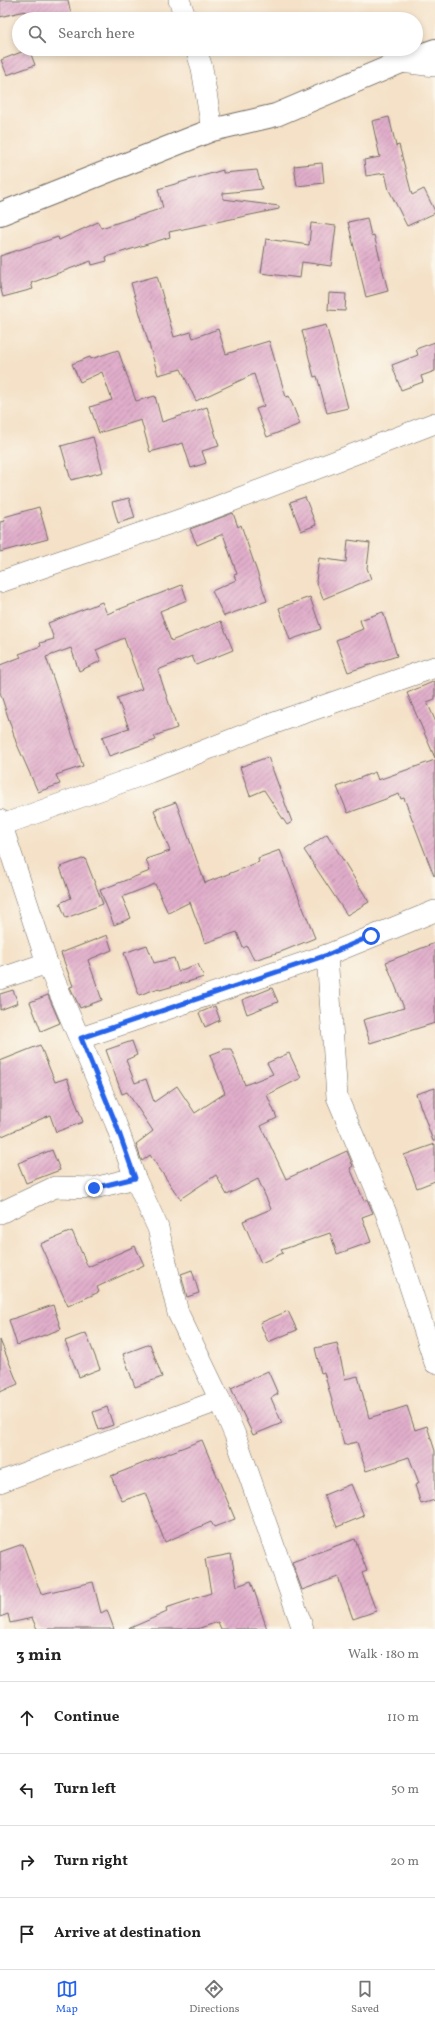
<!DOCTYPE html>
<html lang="en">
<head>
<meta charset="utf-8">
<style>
  body { margin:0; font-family:Vollkorn,serif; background:#f6f6f6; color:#222 }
  .stop { position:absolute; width:12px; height:12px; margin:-9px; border:3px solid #2563eb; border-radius:50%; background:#fff }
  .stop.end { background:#2563eb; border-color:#fff; box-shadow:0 1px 4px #0008 }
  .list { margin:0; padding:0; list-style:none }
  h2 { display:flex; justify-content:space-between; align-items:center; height:52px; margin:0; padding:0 16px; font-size:17px }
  h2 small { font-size:13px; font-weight:400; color:#767676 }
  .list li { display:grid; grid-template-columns:26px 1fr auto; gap:12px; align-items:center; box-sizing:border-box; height:72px; padding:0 16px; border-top:1px solid #e0e0e0 }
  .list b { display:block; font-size:15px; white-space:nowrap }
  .list em { font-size:13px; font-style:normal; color:#767676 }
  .icon { flex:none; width:22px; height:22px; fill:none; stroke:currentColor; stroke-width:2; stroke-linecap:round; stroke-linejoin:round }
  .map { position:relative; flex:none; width:435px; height:1629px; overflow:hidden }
  .search { position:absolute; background:#fff; box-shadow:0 2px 6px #0003; left:12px; right:12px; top:12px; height:44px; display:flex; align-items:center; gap:10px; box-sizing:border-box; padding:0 14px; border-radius:22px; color:#767676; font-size:15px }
  .sheet { height:340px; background:#fff }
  nav { display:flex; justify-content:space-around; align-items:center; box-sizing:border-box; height:56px; border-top:1px solid #e0e0e0; background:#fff; font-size:11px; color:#767676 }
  nav a { display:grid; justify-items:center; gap:2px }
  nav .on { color:#2563eb }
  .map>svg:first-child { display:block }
  .building { fill:url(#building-hatch) }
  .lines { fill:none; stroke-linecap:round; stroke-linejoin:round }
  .minor-casing { stroke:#716b62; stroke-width:22 }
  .tertiary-casing { stroke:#716b62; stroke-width:24 }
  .minor { stroke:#fff; stroke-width:21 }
  .tertiary { stroke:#fff; stroke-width:22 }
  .route { stroke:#2563eb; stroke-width:5 }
</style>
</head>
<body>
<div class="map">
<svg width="435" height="1629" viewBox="0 0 435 1629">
  <defs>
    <pattern id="building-hatch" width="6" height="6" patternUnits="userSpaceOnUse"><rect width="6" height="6" fill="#e1aecb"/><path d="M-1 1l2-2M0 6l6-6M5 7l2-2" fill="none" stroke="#b78ea5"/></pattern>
  </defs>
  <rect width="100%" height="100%" fill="#fbf7ec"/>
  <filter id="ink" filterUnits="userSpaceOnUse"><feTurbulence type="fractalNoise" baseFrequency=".025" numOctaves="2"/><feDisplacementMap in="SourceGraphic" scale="8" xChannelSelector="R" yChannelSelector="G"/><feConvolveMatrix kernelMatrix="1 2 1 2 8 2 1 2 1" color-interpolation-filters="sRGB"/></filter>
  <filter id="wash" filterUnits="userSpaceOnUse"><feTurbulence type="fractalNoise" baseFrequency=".012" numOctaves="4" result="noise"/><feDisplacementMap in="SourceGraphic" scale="16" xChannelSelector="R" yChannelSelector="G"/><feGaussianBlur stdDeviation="0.9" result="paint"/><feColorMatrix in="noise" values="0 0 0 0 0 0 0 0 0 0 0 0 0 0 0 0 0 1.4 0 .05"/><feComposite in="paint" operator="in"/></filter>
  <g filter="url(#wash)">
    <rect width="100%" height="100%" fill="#f4e1c7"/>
    <g id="blocks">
      <g class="building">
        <path d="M0 0H68L72 19H27L25 11 0 17Z"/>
        <path d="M29 49 35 65 7 75 1 60Z"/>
        <path d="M389 117 396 146 399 145 412 195 424 189 435 211V213L407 226 389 190 385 173 366 176 364 160 380 157 372 121Z"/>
        <path d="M322 163 324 183 297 186 294 166Z"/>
        <path d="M223 170V173L257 170 262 189 223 193V199L279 206V209L169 232 170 237 106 257 107 261 92 265 91 261 31 283 33 289 3 297 0 286V256L58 237 59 240 98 222 101 228 163 208 158 189Z"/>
        <path d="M367 218 371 236 374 235 388 291 366 297 348 222Z"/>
        <path d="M311 223 336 226 331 266 302 262 300 278 261 273 266 239 309 245Z"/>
        <path d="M157 276 174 337 191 332 193 338 218 329 226 354 269 341 286 397 289 396 300 424 267 437 256 409 264 406 254 374 196 401 181 369 158 375 131 283Z"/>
        <path d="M329 293 346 294 345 311 328 310Z"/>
        <path d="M326 325 348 408 327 413 317 376 314 377 302 331Z"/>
        <path d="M435 342V371L421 376 423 382 401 390 392 365 418 355 416 349Z"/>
        <path d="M118 350 136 401 155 396 162 422 207 407 219 446 202 451 206 463 191 468 183 443 150 452 141 420 99 433 90 407 112 400 102 372 80 382 72 364 90 357 91 359Z"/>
        <path d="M93 437 103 472 71 480 61 446Z"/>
        <path d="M305 497 316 525 301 531 290 502Z"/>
        <path d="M129 498 135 518 118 523 112 502Z"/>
        <path d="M39 507 48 539 0 552V522L5 521 4 517Z"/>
        <path d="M233 513 238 527 241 525 267 601 224 616 212 591 236 580 234 575 237 574 223 534 197 545 190 529Z"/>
        <path d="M348 540 370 543 367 568 371 579 323 599 316 581 319 558 346 562Z"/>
        <path d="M182 585 187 600 160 611 171 641 221 621 233 650 196 665 192 656 158 670 177 728 154 736 156 740 109 756 102 737 129 728 117 698 142 689 124 638 96 650 101 661 79 671 71 648 46 657 83 766 56 775 60 784 38 792 16 742 0 692V665L21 657 19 654 41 646 40 643 54 639 48 623 102 602 107 614Z"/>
        <path d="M310 597 321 629 290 640 279 608Z"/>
        <path d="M383 612 397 656 348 672 336 640 363 629 360 620Z"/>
        <path d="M435 681V699L427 702 435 720V758L407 693Z"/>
        <path d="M268 757 292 822 287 825 264 790 250 796 240 767Z"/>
        <path d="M435 760V875L434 876 404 798 401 799 399 794 348 813 337 787 375 772 378 780Z"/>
        <path d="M176 802 205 883 259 862 258 858 280 850 315 938 283 951 254 960 247 946 243 948 237 932 205 943 190 902 168 913 155 884 122 897 131 918 114 925 100 890 150 871 146 859 170 851 154 810Z"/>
        <path d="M327 834 369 902 347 915 304 850Z"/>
        <path d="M85 858 103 904 66 918 60 903 71 898 60 867Z"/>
        <path d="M107 935 112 950 88 960 102 1000 80 1008 70 987 73 986 61 953Z"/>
        <path d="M435 943V1023L370 1043 363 1020 404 1008 386 962Z"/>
        <path d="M147 945 154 963 174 958 178 971 198 964 204 977 160 990 159 988 139 995 124 953Z"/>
        <path d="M272 988 278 1002 247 1014 242 1000Z"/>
        <path d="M13 990 18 1003 0 1010V994Z"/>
        <path d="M48 995 60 1023 41 1031 30 1002Z"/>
        <path d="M215 1006 220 1020 205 1027 199 1013Z"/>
        <path d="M132 1041 137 1055 126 1060 135 1083 146 1079 154 1102 177 1086 195 1113 225 1093 210 1055 225 1049H231L245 1085 273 1074 267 1063 289 1053 301 1078 267 1095 277 1118 261 1126 286 1179 347 1151 353 1166 350 1168 364 1201 367 1199 373 1213 362 1217 371 1242 337 1254 330 1233 281 1250 283 1253 261 1263 243 1221 271 1209 258 1179 227 1195 216 1175 180 1199 150 1155 142 1161 141 1159 136 1144 153 1131 127 1092 122 1094 106 1050Z"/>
        <path d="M40 1045 55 1082 67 1078 83 1122 56 1132 50 1115 0 1137V1061Z"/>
        <path d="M435 1088V1141H433L416 1094Z"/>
        <path d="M435 1144V1181L417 1188 404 1155Z"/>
        <path d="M52 1150 60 1170 26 1183 18 1163Z"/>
        <path d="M72 1231 88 1267 135 1246 144 1265 97 1287 99 1292 68 1306 40 1244Z"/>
        <path d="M192 1270 199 1293 187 1297 181 1274Z"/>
        <path d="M53 1305 61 1329 17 1345 9 1320Z"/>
        <path d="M288 1311 297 1330 268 1342 260 1323Z"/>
        <path d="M86 1333 100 1369 79 1377 65 1341Z"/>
        <path d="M0 1340 18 1384 0 1392Z"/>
        <path d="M337 1343 345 1379 358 1376 369 1418 407 1406 415 1430 427 1426 435 1451V1500L421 1504 415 1485 419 1483 409 1457 366 1471 357 1442 344 1445 324 1372 321 1373 315 1348Z"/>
        <path d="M150 1344 162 1377 135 1387 123 1354Z"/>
        <path d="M268 1371 278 1394 271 1398 282 1423 253 1435 231 1388Z"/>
        <path d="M107 1407 113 1425 99 1430 93 1412Z"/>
        <path d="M202 1440 235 1519 214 1527 211 1522 165 1542 145 1493 122 1501 111 1476Z"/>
        <path d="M351 1484 364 1516 337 1527 324 1495Z"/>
        <path d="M355 1539 367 1571 362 1573 376 1611 353 1619 338 1577 302 1590 292 1562Z"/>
        <path d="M23 1544 41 1594 93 1582 101 1613 107 1610 114 1629H37L32 1618 10 1623 8 1614 0 1617V1552Z"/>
        <path d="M231 1554 237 1586 251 1581 267 1629H221L218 1622 197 1629H128L167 1612 166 1608 211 1593 205 1559Z"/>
      </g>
    </g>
  </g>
  <g filter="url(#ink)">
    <use href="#blocks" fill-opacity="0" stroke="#716b62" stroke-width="1"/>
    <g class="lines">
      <g class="minor-casing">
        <g id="minor">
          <path d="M179 0 186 19"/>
          <path d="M196 49 202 68 212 130"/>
          <path d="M401 62 435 66"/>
          <path d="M0 582 211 509 435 423"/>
          <path d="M0 820 47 963 116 1124 135 1178 158 1228 178 1313 220 1400 235 1435 303 1629"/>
          <path d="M2 825 150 772 266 726 435 667"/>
          <path d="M327 955 337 1097 386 1213 435 1363"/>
          <path d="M0 979 47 963"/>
          <path d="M81 1038 327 955 435 911"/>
          <path d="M0 1213 55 1187 94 1188 135 1178"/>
          <path d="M0 1482 220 1400"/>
        </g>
      </g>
      <g class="tertiary-casing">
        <path id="tertiary" d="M0 214 212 130 276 115 401 62 435 50"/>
      </g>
      <use href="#minor" class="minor"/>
      <use href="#tertiary" class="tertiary"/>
    </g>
  </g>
  <g class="lines" filter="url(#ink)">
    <path class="route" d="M94 1188 135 1178 116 1124 81 1038 327 955 371 936"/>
  </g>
</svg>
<div class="stop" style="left:371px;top:936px"></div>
<div class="stop end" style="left:94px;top:1188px"></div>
<div class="search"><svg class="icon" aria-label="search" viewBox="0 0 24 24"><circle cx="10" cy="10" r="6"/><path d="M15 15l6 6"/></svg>Search here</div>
</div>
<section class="sheet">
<h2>3 min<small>Walk · 180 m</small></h2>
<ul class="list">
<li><svg class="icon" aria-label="ahead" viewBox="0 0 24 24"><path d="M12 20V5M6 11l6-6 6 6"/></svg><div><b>Continue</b></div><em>110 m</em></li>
<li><svg class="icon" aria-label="left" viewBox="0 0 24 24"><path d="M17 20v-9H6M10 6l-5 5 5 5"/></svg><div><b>Turn left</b></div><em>50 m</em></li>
<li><svg class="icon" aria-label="right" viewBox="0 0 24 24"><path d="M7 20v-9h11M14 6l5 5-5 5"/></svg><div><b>Turn right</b></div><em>20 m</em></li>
<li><svg class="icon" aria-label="arrive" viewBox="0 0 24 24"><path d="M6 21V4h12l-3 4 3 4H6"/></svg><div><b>Arrive at destination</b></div></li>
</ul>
</section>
<nav>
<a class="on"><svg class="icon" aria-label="map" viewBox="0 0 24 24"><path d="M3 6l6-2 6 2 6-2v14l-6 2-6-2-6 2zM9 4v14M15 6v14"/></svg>Map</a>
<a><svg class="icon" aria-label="directions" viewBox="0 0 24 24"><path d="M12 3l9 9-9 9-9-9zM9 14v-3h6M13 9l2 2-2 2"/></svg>Directions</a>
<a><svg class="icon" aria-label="saved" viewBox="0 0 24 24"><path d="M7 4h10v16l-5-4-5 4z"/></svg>Saved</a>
</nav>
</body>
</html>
